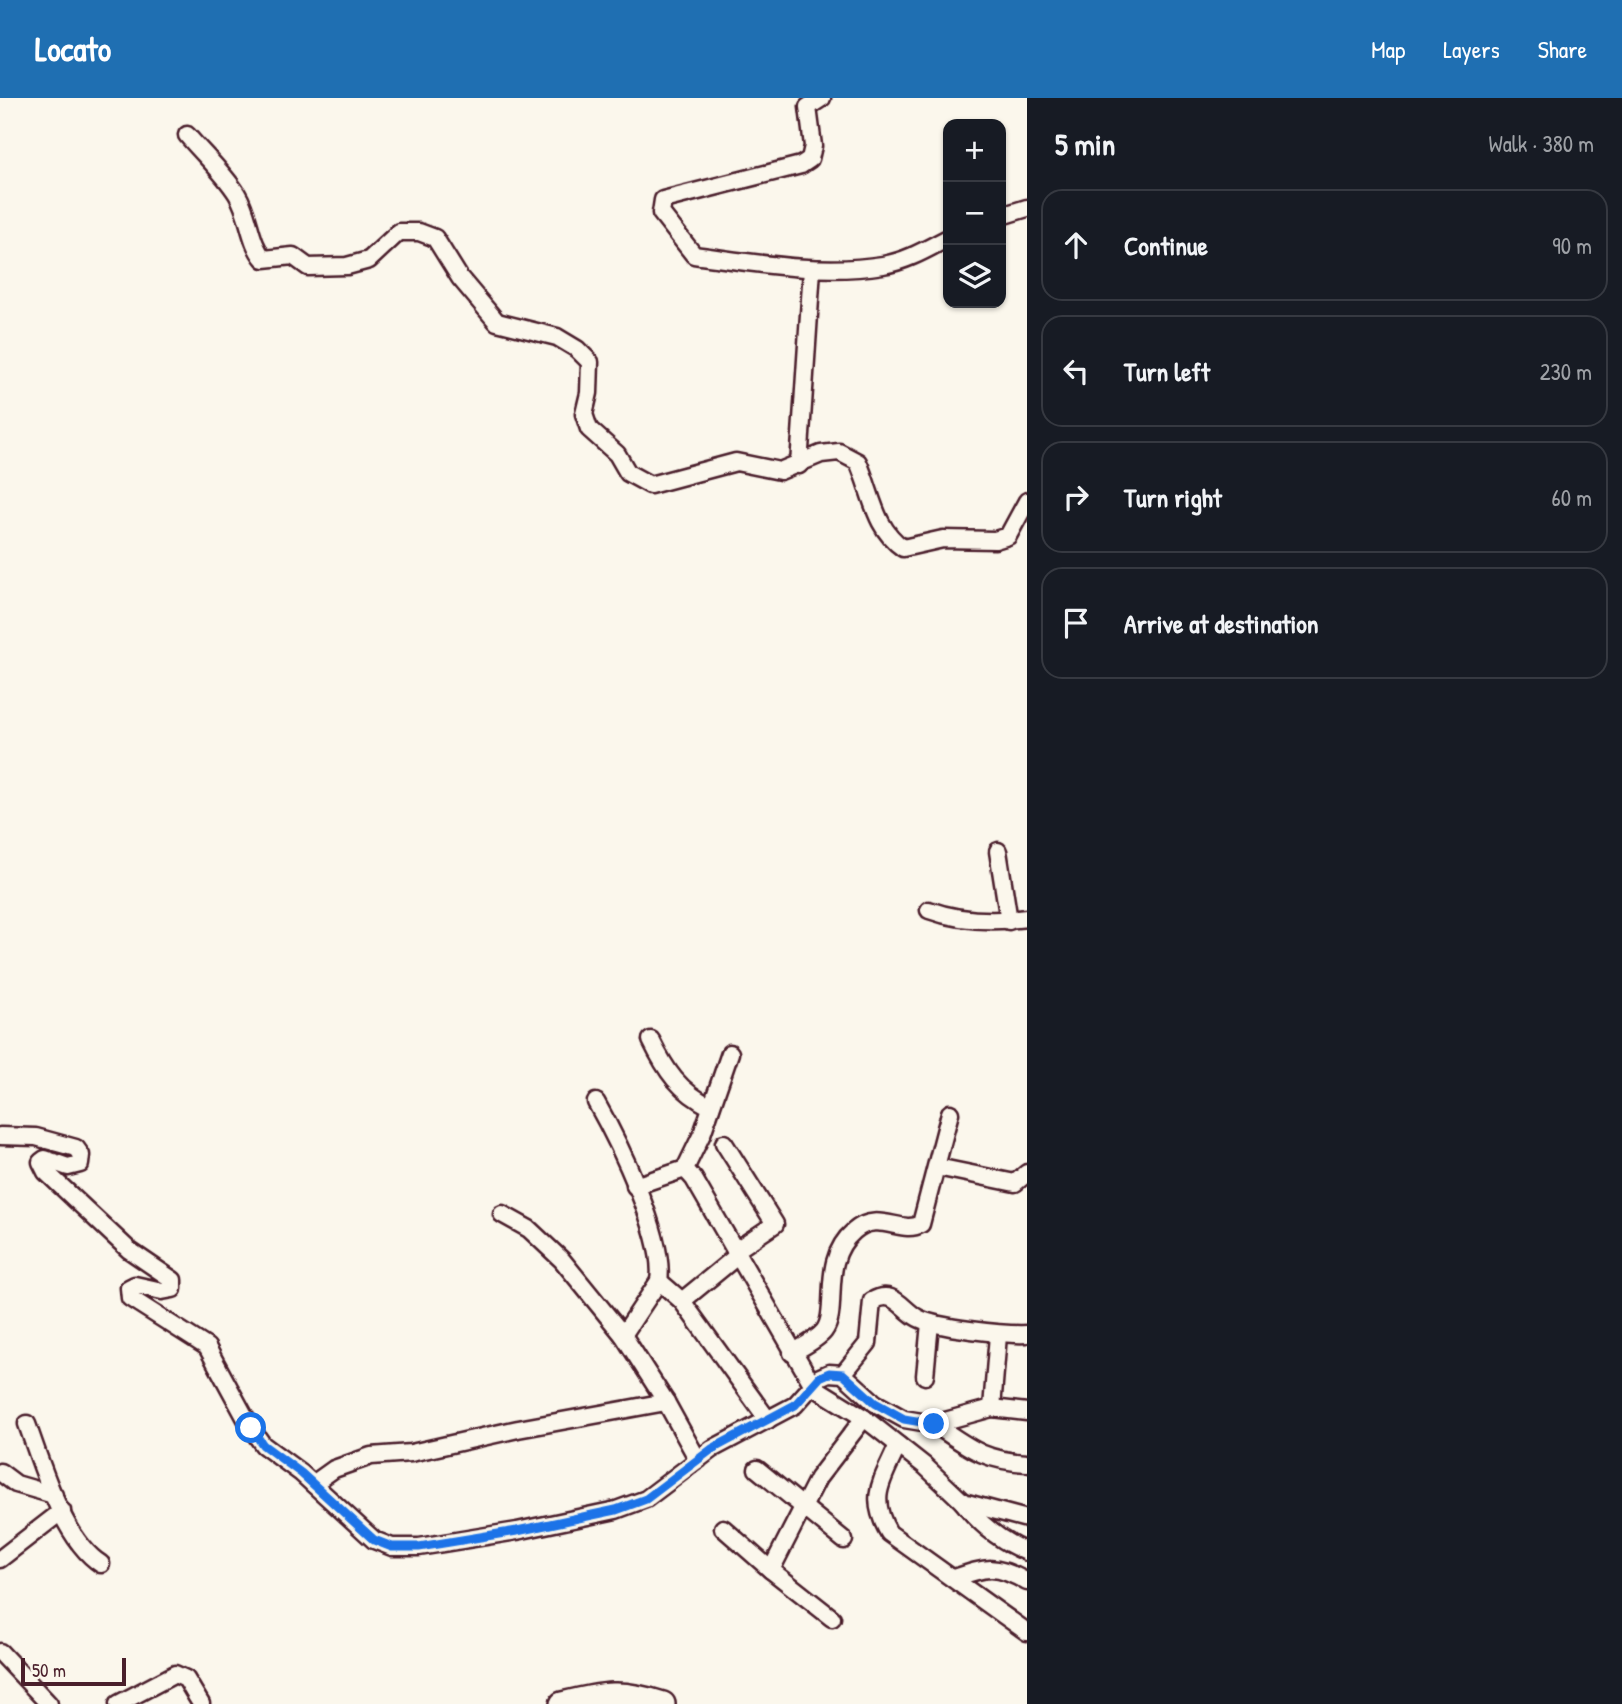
<!DOCTYPE html>
<html lang="en">
<head>
<meta charset="utf-8">
<style>
  body { margin:0; font-family:"Patrick Hand",sans-serif; background:#242831; color:#f1f3f6 }
  .controls { position:absolute; right:21px; top:21px; display:grid; overflow:hidden; border-radius:14px; box-shadow:0 2px 5px #0004 }
  .controls button { width:63px; height:63px; display:grid; place-items:center; padding:0; border:0; border-bottom:2px solid #363941; background:#171b24; color:#f1f3f6; font:35px sans-serif }
  .scale { position:absolute; left:21px; bottom:18px; width:105px; box-sizing:border-box; padding-left:7px; border:4px solid #4a1f2b; border-top:0; font-size:19px; line-height:24px; white-space:nowrap; color:#4a1f2b; -webkit-text-stroke:5px #fbf7ec; paint-order:stroke }
  .stop { position:absolute; width:21px; height:21px; margin:-16px; border:5px solid #1a73e8; border-radius:50%; background:#fff }
  .stop.end { background:#1a73e8; border-color:#fff; box-shadow:0 2px 7px #0008 }
  .list { margin:0; padding:0; list-style:none }
  h2 { display:flex; justify-content:space-between; align-items:center; height:91px; margin:0; padding:0 28px; font-size:30px }
  h2 small { font-size:23px; font-weight:400; color:#9ea1a6 }
  .list li { display:grid; grid-template-columns:46px 1fr auto; gap:21px; align-items:center; box-sizing:border-box; height:112px; margin:0 14px 14px; padding:0 14px; border:2px solid #363941; border-radius:21px }
  .list b { display:block; font-size:26px; white-space:nowrap }
  .list em { font-size:23px; font-style:normal; color:#9ea1a6 }
  .icon { flex:none; width:38px; height:38px; fill:none; stroke:currentColor; stroke-width:2; stroke-linecap:round; stroke-linejoin:round }
  .map { position:relative; flex:none; width:1027px; height:1606px; overflow:hidden }
  header { display:flex; align-items:center; gap:42px; box-sizing:border-box; height:98px; padding:0 35px; background:#1f6fb2; color:#fff }
  header strong { font-size:33px }
  nav { display:flex; gap:38px; margin-inline-start:auto; font-size:24px }
  main { display:flex }
  aside { flex:1; background:#171b24 }
  .map>svg:first-child { display:block }
  .lines { fill:none; stroke-linecap:round; stroke-linejoin:round }
  .street-casing { stroke:#4a1f2b; stroke-width:21 }
  .secondary-casing { stroke:#4a1f2b; stroke-width:28 }
  .street { stroke:#fbf7ec; stroke-width:16 }
  .secondary { stroke:#fbf7ec; stroke-width:23 }
  .route { stroke:#1a73e8; stroke-width:9 }
</style>
</head>
<body>
<header>
<strong>Locato</strong>
<nav><a>Map</a><a>Layers</a><a>Share</a></nav>
</header>
<main>
<div class="map">
<svg width="1027" height="1606" viewBox="0 0 1027 1606">
  <rect width="100%" height="100%" fill="#fbf7ec"/>
  <filter id="ink" filterUnits="userSpaceOnUse"><feTurbulence type="fractalNoise" baseFrequency=".0143" numOctaves="2"/><feDisplacementMap in="SourceGraphic" scale="14" xChannelSelector="R" yChannelSelector="G"/><feConvolveMatrix kernelMatrix="1 2 1 2 8 2 1 2 1" color-interpolation-filters="sRGB"/></filter>
  <g filter="url(#ink)">
    <g class="lines">
      <g class="street-casing">
        <g id="street">
          <path d="M822 0 808 9 813 48 810 61 801 67 663 102 661 115 694 157C756 165 821 177 883 167 907 163 927 151 948 140"/>
          <path d="M187 37C203 56 224 75 237 96 250 117 249 144 264 161L293 158 308 169 347 168 369 162 399 134H419L435 140 460 180 497 224 557 239 577 251 590 264 589 295 584 316 589 331 617 356 628 375 650 387 736 364 780 373 821 356 839 354 858 364C872 395 874 430 903 450L943 441 995 442 1008 438 1027 403"/>
          <path d="M1001 118 1027 110"/>
          <path d="M799 367 812 171"/>
          <path d="M998 753 1009 823"/>
          <path d="M929 812C959 823 995 824 1027 820"/>
          <path d="M651 942C666 973 679 993 711 1009"/>
          <path d="M730 955 702 1036 685 1071 694 1081 814 1289 864 1320 925 1368 963 1404 1027 1421"/>
          <path d="M596 1004C618 1043 666 1141 659 1183"/>
          <path d="M0 1038 36 1039 76 1050 81 1057 80 1066 68 1069 45 1061 41 1064 46 1074 129 1152 173 1182V1191L162 1193 135 1187 129 1190 130 1200 207 1249 251 1330 263 1347 301 1375 374 1442 392 1449H419L517 1433 616 1412 646 1401 712 1351 795 1307 820 1279 829 1275 843 1276 875 1305 904 1321 934 1326 992 1310 1027 1314"/>
          <path d="M724 1045 775 1126 735 1153"/>
          <path d="M937 1069 1015 1085 1027 1075"/>
          <path d="M635 1088 685 1071"/>
          <path d="M502 1116 529 1131 562 1162 623 1237 666 1304 698 1362"/>
          <path d="M737 1158 682 1203 768 1322"/>
          <path d="M623 1237 659 1183 682 1203"/>
          <path d="M792 1255C802 1249 817 1242 824 1233 840 1212 819 1163 854 1133 878 1112 901 1137 921 1126L950 1015"/>
          <path d="M843 1276 868 1245 872 1203C894 1190 901 1211 918 1220 937 1230 1005 1237 1027 1236"/>
          <path d="M925 1278 930 1225"/>
          <path d="M992 1310 998 1237"/>
          <path d="M27 1326C42 1367 63 1442 101 1466"/>
          <path d="M934 1326C970 1350 982 1362 1027 1365"/>
          <path d="M898 1347C883 1382 867 1398 889 1435L1027 1534"/>
          <path d="M757 1371 844 1442"/>
          <path d="M0 1374 16 1386 54 1397"/>
          <path d="M313 1386 334 1371 371 1358 411 1355 518 1331 666 1304"/>
          <path d="M963 1404C980 1427 1000 1443 1027 1454"/>
          <path d="M723 1430 771 1472"/>
          <path d="M0 1461 62 1413"/>
          <path d="M954 1480C987 1469 996 1466 1027 1484"/>
          <path d="M832 1520 771 1472 818 1380 864 1320"/>
          <path d="M0 1554 49 1606"/>
          <path d="M118 1606 175 1576 186 1581 201 1606"/>
        </g>
      </g>
      <g class="secondary-casing">
        <path id="secondary" d="M562 1606C605 1596 621 1592 663 1606"/>
      </g>
      <use href="#street" class="street"/>
      <use href="#secondary" class="secondary"/>
    </g>
  </g>
  <g class="lines" filter="url(#ink)">
    <path class="route" d="M251 1330 263 1347 301 1375 374 1442 392 1449H419L517 1433 616 1412 646 1401 712 1351 795 1307 820 1279 829 1275 843 1276 875 1305 904 1321 934 1326"/>
  </g>
</svg>
<div class="controls">
<button>+</button>
<button>−</button>
<button><svg class="icon" aria-label="layers" viewBox="0 0 24 24"><path d="M12 4l9 5-9 5-9-5zM3 14l9 5 9-5"/></svg></button>
</div>
<div class="scale">50 m</div>
<div class="stop" style="left:251px;top:1330px"></div>
<div class="stop end" style="left:934px;top:1326px"></div>
</div>
<aside>
<h2>5 min<small>Walk · 380 m</small></h2>
<ul class="list">
<li><svg class="icon" aria-label="ahead" viewBox="0 0 24 24"><path d="M12 20V5M6 11l6-6 6 6"/></svg><div><b>Continue</b></div><em>90 m</em></li>
<li><svg class="icon" aria-label="left" viewBox="0 0 24 24"><path d="M17 20v-9H6M10 6l-5 5 5 5"/></svg><div><b>Turn left</b></div><em>230 m</em></li>
<li><svg class="icon" aria-label="right" viewBox="0 0 24 24"><path d="M7 20v-9h11M14 6l5 5-5 5"/></svg><div><b>Turn right</b></div><em>60 m</em></li>
<li><svg class="icon" aria-label="arrive" viewBox="0 0 24 24"><path d="M6 21V4h12l-3 4 3 4H6"/></svg><div><b>Arrive at destination</b></div></li>
</ul>
</aside>
</main>
</body>
</html>
